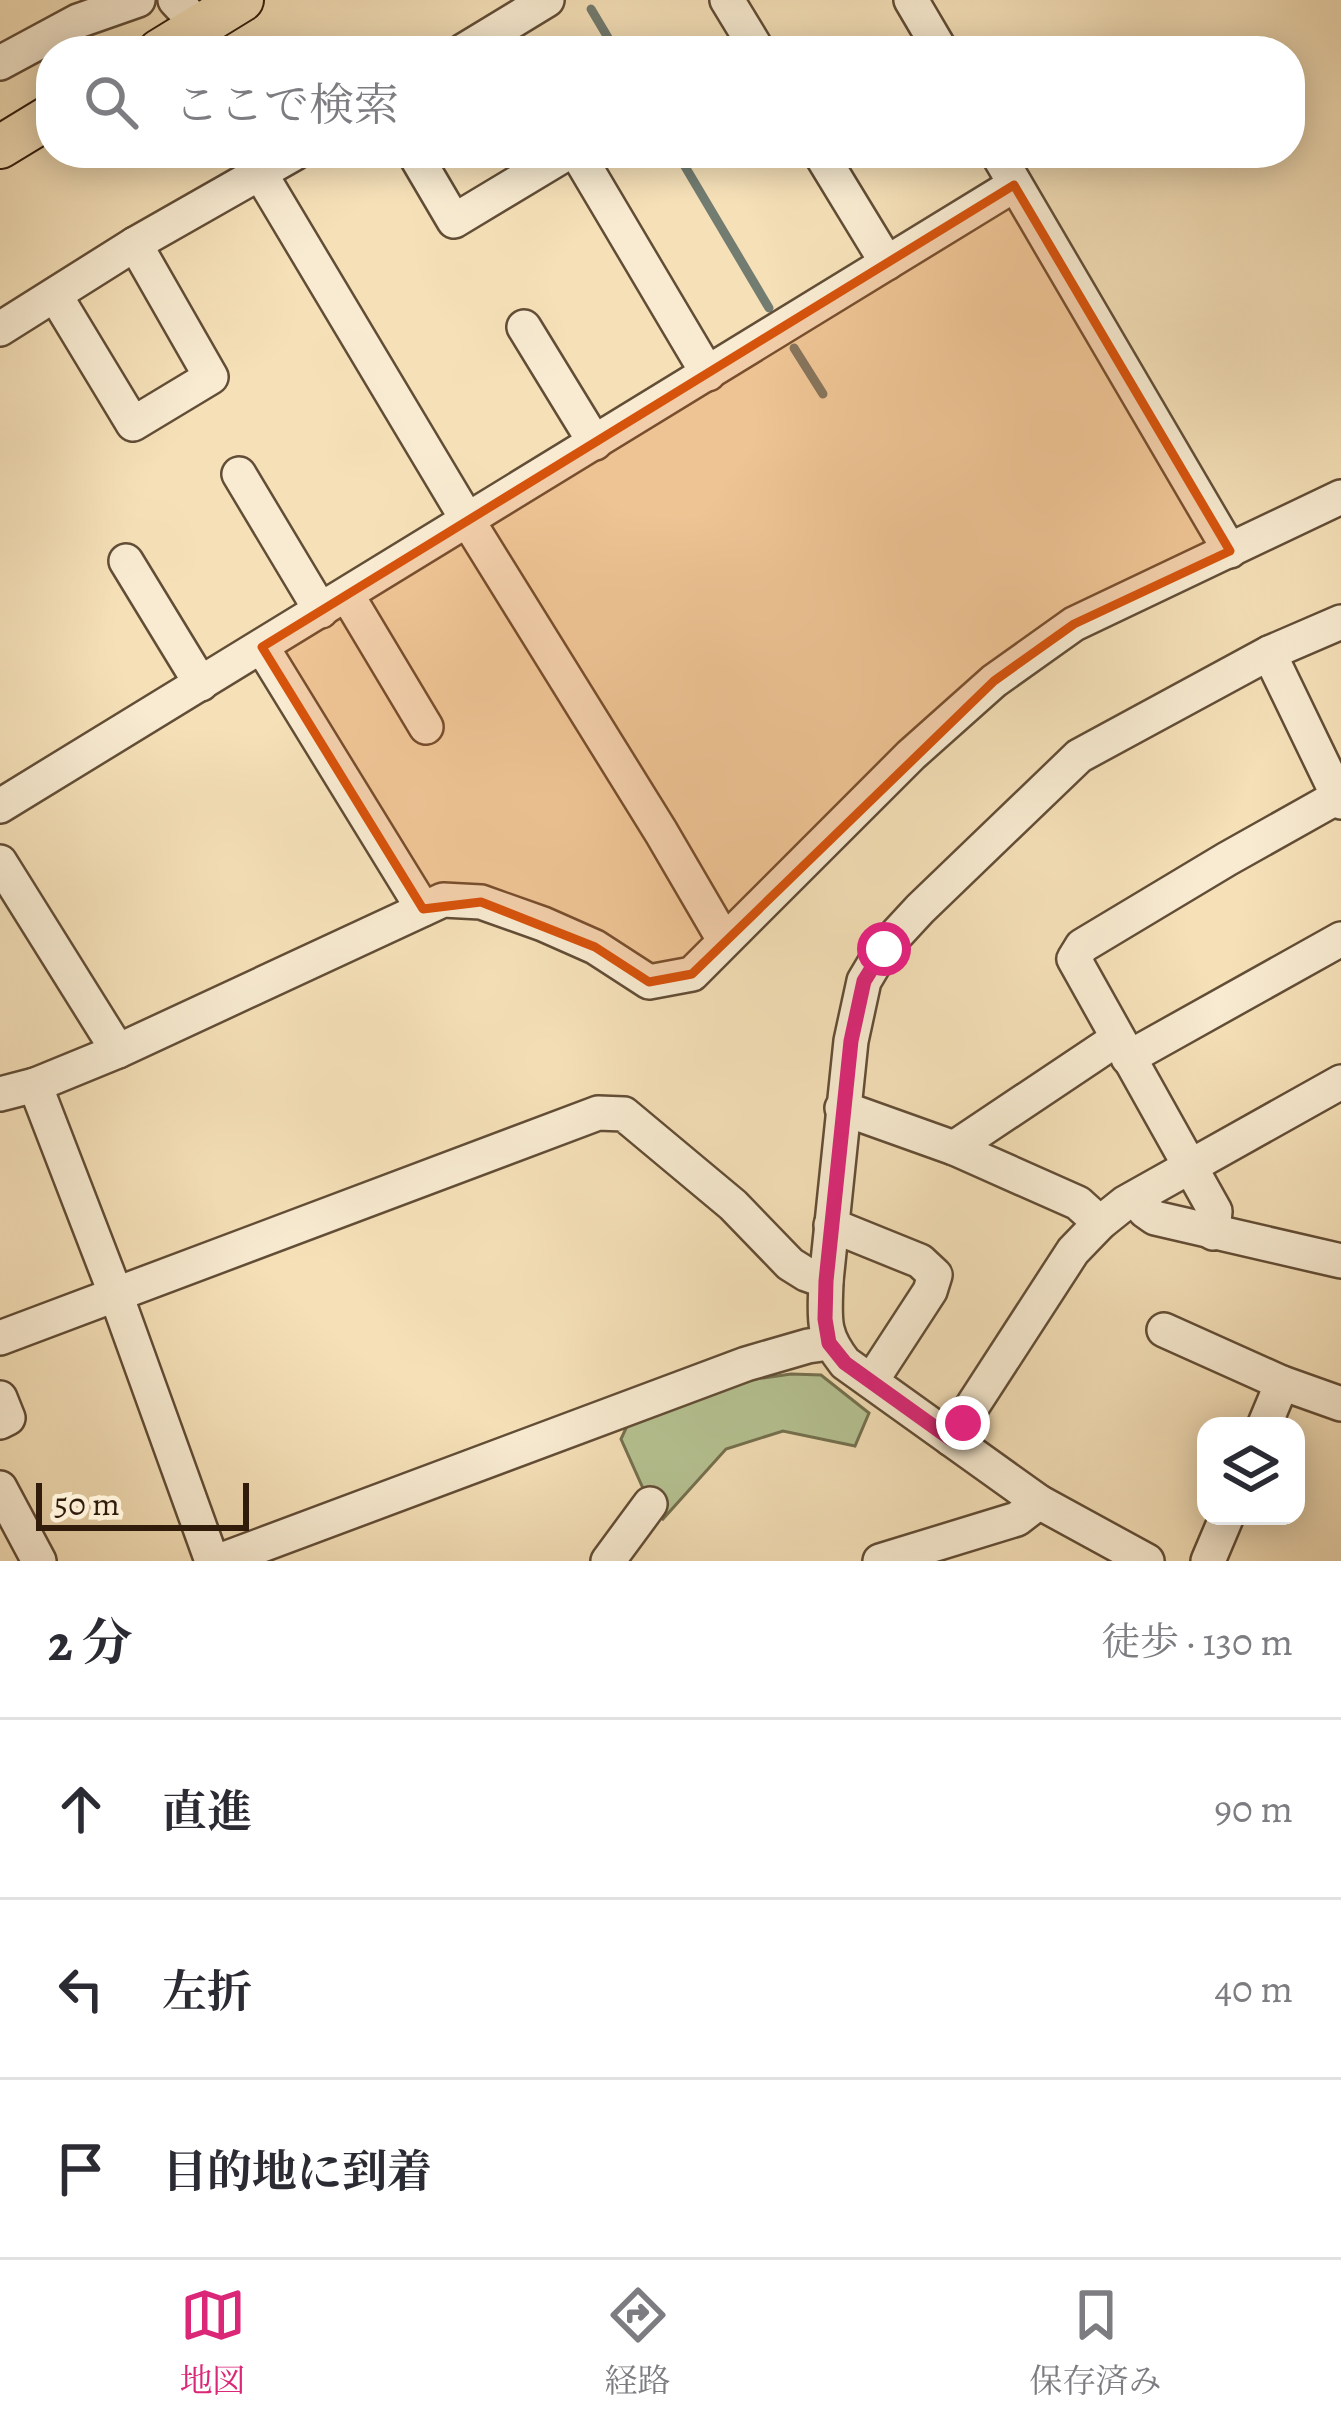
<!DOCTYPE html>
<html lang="ja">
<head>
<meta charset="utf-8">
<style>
  body { margin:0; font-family:Alegreya,"Noto Serif JP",serif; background:#f2f2f3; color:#2b2b33 }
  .controls { position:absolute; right:36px; bottom:36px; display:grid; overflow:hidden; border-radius:24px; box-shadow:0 6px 30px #0003 }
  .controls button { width:108px; height:108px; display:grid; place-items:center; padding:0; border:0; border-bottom:3px solid #e1e1e2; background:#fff; color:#2b2b33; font:60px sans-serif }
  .scale { position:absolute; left:36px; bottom:30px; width:213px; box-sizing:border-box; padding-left:12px; border:6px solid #311c0b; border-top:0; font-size:33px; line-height:42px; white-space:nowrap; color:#311c0b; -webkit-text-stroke:9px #f8ebd1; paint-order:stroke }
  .stop { position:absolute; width:36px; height:36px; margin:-27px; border:9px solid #db2777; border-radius:50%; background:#fff }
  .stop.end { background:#db2777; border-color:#fff; box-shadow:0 3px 12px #0008 }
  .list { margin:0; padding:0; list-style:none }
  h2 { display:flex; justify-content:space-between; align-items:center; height:156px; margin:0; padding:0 48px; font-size:51px }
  h2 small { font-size:39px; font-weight:400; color:#7c7c81 }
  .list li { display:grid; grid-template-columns:78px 1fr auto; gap:36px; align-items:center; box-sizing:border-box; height:180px; padding:0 48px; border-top:3px solid #e1e1e2 }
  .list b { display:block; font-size:45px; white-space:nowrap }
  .list em { font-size:39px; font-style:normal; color:#7c7c81 }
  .icon { flex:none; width:66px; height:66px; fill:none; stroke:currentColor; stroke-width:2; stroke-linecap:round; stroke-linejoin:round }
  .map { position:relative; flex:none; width:1341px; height:1561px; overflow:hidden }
  .search { position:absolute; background:#fff; box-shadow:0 6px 30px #0003; left:36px; right:36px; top:36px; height:132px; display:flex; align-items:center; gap:30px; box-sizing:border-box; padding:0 42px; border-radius:48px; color:#7c7c81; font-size:45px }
  .sheet { height:696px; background:#fff }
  nav { display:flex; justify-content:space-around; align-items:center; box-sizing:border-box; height:168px; border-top:3px solid #e1e1e2; background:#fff; font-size:33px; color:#7c7c81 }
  nav a { display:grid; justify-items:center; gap:6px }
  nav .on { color:#db2777 }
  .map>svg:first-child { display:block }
  .green { fill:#b6c393; stroke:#74704f; stroke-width:3 }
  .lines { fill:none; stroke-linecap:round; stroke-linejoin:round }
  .stream { stroke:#727c70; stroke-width:9 }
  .minor-casing { stroke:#624d36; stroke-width:38 }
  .major-casing { stroke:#311c0b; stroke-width:46 }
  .minor { stroke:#f8ebd1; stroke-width:33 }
  .major { stroke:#f5e0b8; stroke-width:42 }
  .route { stroke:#db2777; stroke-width:15 }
  .marked { fill:#d6530c; fill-opacity:0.2; stroke:#d6530c; stroke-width:9; stroke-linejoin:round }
</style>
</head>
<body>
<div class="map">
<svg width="1341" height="1561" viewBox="0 0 1341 1561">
  <rect width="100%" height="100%" fill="#f5e0b8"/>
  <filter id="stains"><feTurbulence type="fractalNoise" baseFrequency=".00167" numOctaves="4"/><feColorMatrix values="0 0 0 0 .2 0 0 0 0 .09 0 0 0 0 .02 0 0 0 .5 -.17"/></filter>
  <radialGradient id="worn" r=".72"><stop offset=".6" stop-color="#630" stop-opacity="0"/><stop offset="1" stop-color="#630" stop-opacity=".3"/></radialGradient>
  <path class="green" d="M791 1374 821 1375 869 1413 855 1446 783 1431 726 1449 663 1519 650 1504 621 1439 627 1426 749 1380Z"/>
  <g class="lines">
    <g class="stream">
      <path d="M591 9 616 51"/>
      <path d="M677 153 769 308"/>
      <path d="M794 348 823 394"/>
    </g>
    <g class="minor-casing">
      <g id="minor">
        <path d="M175 0 199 26"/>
        <path d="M727 0 758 51"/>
        <path d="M911 0 941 51"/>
        <path d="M463 51 547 0"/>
        <path d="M0 63 78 21 138 0"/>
        <path d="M248 153 468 521 661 832 724 940"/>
        <path d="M414 153 454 221 567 153"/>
        <path d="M577 153 708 374"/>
        <path d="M820 153 887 263"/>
        <path d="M997 153 1230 551"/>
        <path d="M55 295 133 424 211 377 135 244"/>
        <path d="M524 327 595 443"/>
        <path d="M0 329 135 244 295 153"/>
        <path d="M239 474 321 611"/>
        <path d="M126 561 201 684"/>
        <path d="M347 595 426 727"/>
        <path d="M262 647 423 909"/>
        <path d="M1269 653 1341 802"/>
        <path d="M0 806 1014 185"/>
        <path d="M0 862 118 1051"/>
        <path d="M1128 1058 1341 939"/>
        <path d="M35 1085 116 1295 212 1561"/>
        <path d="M0 1094 35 1085 118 1051 443 900 481 902 543 924 595 947 649 982 692 974 911 755 994 681 1074 624 1341 497"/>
        <path d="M842 1108 954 1148 1078 1203 1100 1223"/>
        <path d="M954 1148 1117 1039"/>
        <path d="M1135 1198 1145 1211 1155 1218 1341 1261"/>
        <path d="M831 1225 920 1261 935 1275 930 1291 872 1380"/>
        <path d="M1213 1233 1215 1211 1074 959 1082 946 1227 859 1341 795"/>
        <path d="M1164 1330 1282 1383"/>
        <path d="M0 1338 598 1113 624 1114 733 1205 790 1264 806 1274 826 1281"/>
        <path d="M0 1398 8 1418 0 1422"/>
        <path d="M1264 1426 1282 1383 1341 1404"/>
        <path d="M951 1439 1073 1251 1100 1223 1125 1203 1341 1082"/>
        <path d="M0 1488 39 1561"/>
        <path d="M219 1561 746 1364 808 1346 829 1343"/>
        <path d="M608 1561 650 1504"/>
        <path d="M880 1561 1017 1519 1039 1502"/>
        <path d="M1147 1561 1039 1502 845 1363C821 1333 825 1318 826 1281L851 1041 864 981 883 949 920 909 1079 756 1269 653 1341 622"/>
        <path d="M1208 1561 1227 1516"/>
      </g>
    </g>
    <g class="major-casing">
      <g id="major">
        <path d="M159 51 242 0"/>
        <path d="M0 147 51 116"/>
      </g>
    </g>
    <use href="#minor" class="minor"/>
    <use href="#major" class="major"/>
  </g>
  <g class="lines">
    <path class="route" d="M884 949 864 981 851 1041 826 1281 825 1319 829 1343 845 1363 951 1439 963 1423"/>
  </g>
  <path class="marked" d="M1014 185 1230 551 1074 624 994 681 692 974 649 982 595 947 481 902 423 909 262 647Z"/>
  <rect width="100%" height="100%" filter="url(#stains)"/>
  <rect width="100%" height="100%" fill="url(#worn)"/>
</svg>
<div class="controls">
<button><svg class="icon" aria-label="layers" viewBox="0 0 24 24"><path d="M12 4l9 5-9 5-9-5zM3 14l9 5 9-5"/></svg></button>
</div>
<div class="scale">50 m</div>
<div class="stop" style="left:884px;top:949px"></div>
<div class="stop end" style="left:963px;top:1423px"></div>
<div class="search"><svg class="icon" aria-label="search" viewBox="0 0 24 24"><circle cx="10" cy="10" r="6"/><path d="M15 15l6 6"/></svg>ここで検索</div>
</div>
<section class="sheet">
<h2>2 分<small>徒歩 · 130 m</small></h2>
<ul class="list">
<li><svg class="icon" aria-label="ahead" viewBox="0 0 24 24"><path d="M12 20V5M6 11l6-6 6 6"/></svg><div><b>直進</b></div><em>90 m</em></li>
<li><svg class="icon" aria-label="left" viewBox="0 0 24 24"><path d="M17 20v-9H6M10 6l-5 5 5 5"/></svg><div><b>左折</b></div><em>40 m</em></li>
<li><svg class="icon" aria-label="arrive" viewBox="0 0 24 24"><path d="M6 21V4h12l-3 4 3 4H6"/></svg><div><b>目的地に到着</b></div></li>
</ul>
</section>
<nav>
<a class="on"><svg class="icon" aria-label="map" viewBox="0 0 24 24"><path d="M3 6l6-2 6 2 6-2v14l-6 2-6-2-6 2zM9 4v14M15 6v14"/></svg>地図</a>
<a><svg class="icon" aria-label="directions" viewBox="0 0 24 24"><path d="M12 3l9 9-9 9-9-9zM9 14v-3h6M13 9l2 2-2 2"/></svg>経路</a>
<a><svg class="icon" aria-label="saved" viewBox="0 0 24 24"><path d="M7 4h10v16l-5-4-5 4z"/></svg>保存済み</a>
</nav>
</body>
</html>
